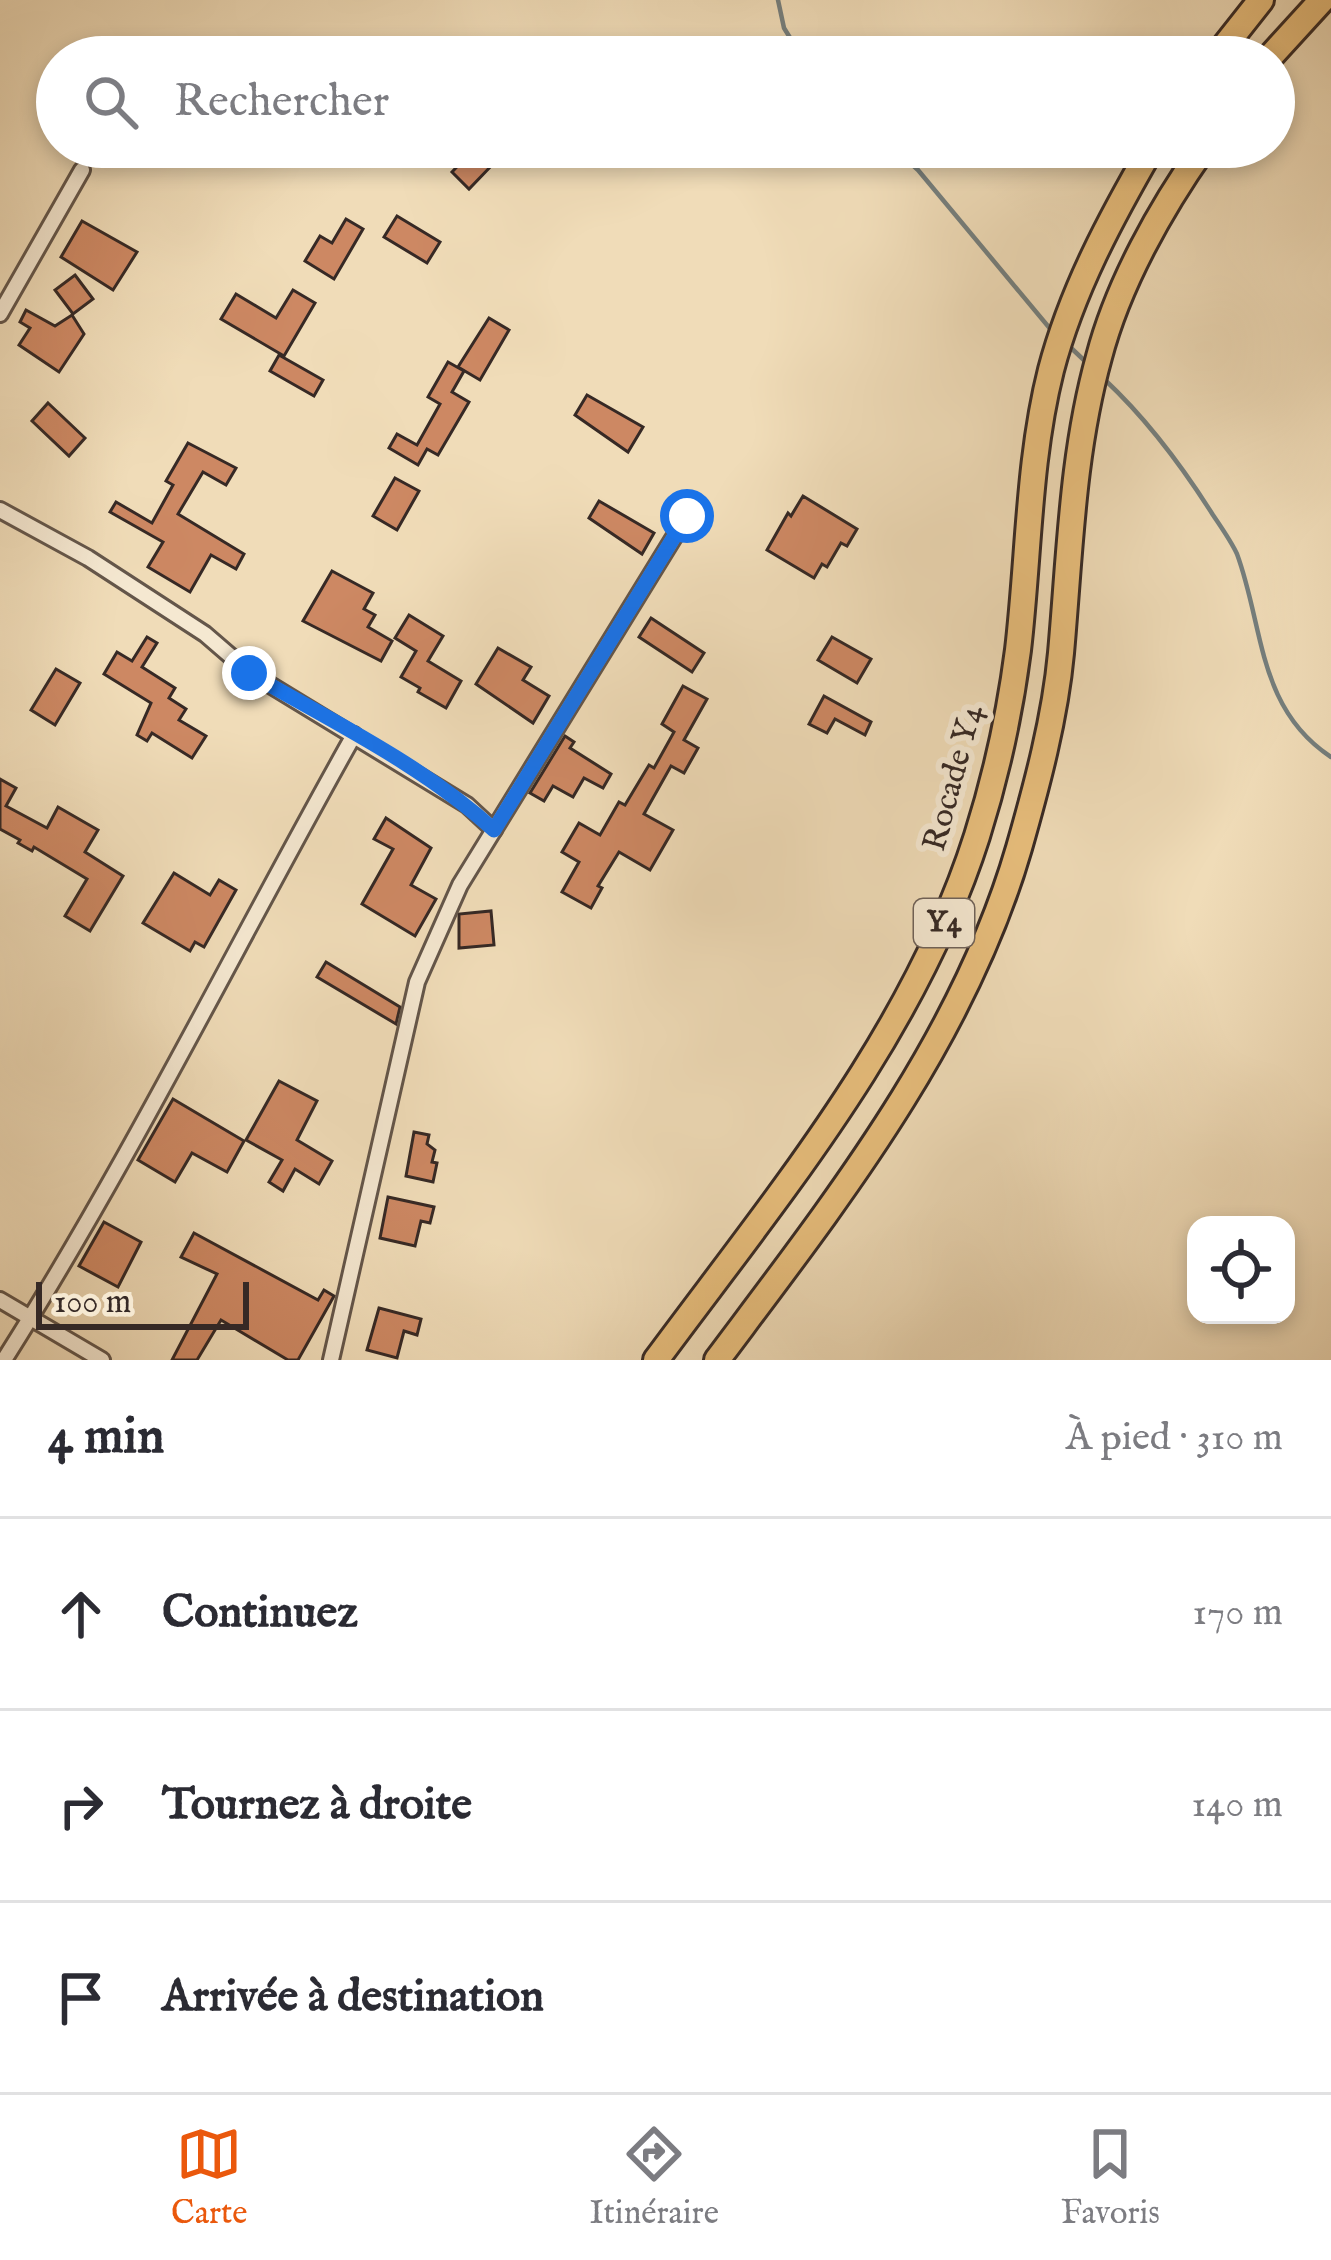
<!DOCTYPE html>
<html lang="fr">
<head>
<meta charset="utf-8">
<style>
  body { margin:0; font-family:"IM FELL English",serif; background:#f7f7f7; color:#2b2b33 }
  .controls { position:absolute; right:36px; bottom:36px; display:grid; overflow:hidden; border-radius:24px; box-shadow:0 6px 18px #0003 }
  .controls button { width:108px; height:108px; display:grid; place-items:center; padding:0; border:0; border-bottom:3px solid #e1e1e2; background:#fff; color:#2b2b33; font:60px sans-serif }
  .scale { position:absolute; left:36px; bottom:30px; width:213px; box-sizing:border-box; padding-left:12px; border:6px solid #362925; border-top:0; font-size:33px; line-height:42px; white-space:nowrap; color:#362925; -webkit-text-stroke:9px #f5e8d1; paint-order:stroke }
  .stop { position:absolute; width:36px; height:36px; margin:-27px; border:9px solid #1a73e8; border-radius:50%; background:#fff }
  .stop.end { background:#1a73e8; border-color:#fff; box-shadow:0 3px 12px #0008 }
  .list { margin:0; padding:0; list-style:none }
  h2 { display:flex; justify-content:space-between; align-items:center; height:156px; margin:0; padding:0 48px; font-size:51px }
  h2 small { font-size:39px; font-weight:400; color:#7c7c81 }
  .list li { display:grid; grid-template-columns:78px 1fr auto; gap:36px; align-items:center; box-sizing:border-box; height:192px; padding:0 48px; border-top:3px solid #e1e1e2 }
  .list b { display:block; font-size:45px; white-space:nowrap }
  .list em { font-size:39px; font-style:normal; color:#7c7c81 }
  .icon { flex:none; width:66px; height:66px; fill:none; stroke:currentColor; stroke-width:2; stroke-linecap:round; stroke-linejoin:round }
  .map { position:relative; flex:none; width:1331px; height:1360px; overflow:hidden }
  .search { position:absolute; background:#fff; box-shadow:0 6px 18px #0003; left:36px; right:36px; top:36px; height:132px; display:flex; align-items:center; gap:30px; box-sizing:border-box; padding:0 42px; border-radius:66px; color:#7c7c81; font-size:45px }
  .sheet { height:732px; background:#fff }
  nav { display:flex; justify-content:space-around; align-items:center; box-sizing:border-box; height:168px; border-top:3px solid #e1e1e2; background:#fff; font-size:33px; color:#7c7c81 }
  nav a { display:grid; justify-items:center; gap:6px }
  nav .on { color:#ea580c }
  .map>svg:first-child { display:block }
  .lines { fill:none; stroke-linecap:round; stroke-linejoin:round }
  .stream { stroke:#757f7e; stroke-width:4.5 }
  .building { fill:#cd8863; stroke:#362925; stroke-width:3 }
  .minor-casing { stroke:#64564a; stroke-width:20 }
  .trunk-casing { stroke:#362925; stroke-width:30 }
  .minor { stroke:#f5e8d1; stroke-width:14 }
  .trunk { stroke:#e8be7c; stroke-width:24 }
  .route { stroke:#1a73e8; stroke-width:15 }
  .labels { text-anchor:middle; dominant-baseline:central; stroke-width:12; stroke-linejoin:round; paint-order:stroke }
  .shield { fill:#f5e8d1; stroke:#6f6259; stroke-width:3 }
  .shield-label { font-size:30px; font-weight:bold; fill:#362925 }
  .street-label { font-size:33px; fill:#362925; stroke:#f5e8d1 }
</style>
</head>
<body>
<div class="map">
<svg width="1331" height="1360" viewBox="0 0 1331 1360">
  <rect width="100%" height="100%" fill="#f0dcb8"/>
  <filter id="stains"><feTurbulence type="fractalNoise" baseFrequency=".00167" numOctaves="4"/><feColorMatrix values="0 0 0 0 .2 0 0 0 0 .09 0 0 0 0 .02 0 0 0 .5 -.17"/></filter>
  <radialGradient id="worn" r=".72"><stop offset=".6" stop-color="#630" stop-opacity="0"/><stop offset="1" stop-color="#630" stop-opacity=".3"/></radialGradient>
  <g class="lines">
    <g class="stream">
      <path d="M778 0 784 28 802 57"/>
      <path d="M893 147 918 170 1052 331"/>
      <path d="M1069 346 1087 363"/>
      <path d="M1104 379C1147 419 1182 466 1213 515 1221 527 1231 541 1237 554 1264 627 1257 708 1331 757"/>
    </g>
  </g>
  <g class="building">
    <path d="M476 147 495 162 469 189 452 172Z"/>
    <path d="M397 216 440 242 427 263 384 237Z"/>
    <path d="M346 219 363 229 334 279 305 261 320 236 332 243Z"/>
    <path d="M82 221 137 252 113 290 61 257Z"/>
    <path d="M75 275 93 299 73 314 55 290Z"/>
    <path d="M293 290 315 303 284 356 221 319 236 294 276 318Z"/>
    <path d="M26 310 55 326 72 315 84 334 59 372 19 345 30 328 20 322Z"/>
    <path d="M489 318 509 330 480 380 458 367Z"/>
    <path d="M279 355 323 380 314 396 270 371Z"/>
    <path d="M448 362 464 371 452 392 469 402 438 455 427 449 418 465 389 448 397 434 417 445 440 404 428 397Z"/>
    <path d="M587 395 643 427 628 452 575 415Z"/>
    <path d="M48 403 85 438 69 456 32 421Z"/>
    <path d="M188 443 236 468 226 485 203 472 178 514 244 554 236 569 211 555 190 592 148 567 163 542 110 512 116 502 152 523 173 485 166 481Z"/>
    <path d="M395 478 419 491 397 530 373 516Z"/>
    <path d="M803 496 857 529 847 546 841 543 827 567 822 564 814 578 767 550 788 513 791 516Z"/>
    <path d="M599 501 654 533 642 554 589 518Z"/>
    <path d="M332 571 373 593 364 609 375 615 368 627 392 641 381 661 303 621Z"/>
    <path d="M409 615 443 636 428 661 461 681 446 708 418 692 420 688 401 677 416 651 395 638Z"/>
    <path d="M651 618 704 653 692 672 639 637Z"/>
    <path d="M147 637 157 643 142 667 175 688 169 698 186 709 179 720 206 736 192 758 152 733 147 741 137 735 151 703 104 674 117 652 132 661Z"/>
    <path d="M832 637 871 659 857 683 818 660Z"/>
    <path d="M498 648 531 667 523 680 549 696 533 723 476 684Z"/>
    <path d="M56 669 80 683 55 725 31 710Z"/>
    <path d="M683 686 707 699 684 740 698 748 684 773 671 766 644 814 673 830 650 870 619 852 598 886 602 888 591 908 562 892 579 862 562 852 579 823 600 835 619 802 625 805 649 765 654 768 674 732 662 724Z"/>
    <path d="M824 696 871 722 865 735 835 719 827 733 809 724Z"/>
    <path d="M565 736 574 742 570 748 611 774 603 788 584 778 573 797 553 786 544 801 530 793Z"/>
    <path d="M0 779 16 788 6 806 47 828 58 807 98 830 85 852 123 876 90 931 65 916 87 879 34 847 32 851 18 843 20 840 0 829Z"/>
    <path d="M386 818 431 848 411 885 436 899 415 936 362 904 393 849 374 839Z"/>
    <path d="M174 873 210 895 219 880 236 890 204 947 195 942 190 951 143 923Z"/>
    <path d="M491 911 494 945 459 948V914Z"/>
    <path d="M326 962 400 1007 396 1024 317 977Z"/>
    <path d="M279 1081 317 1101 297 1140 332 1161 319 1184 295 1169 283 1191 269 1182 282 1160 246 1140Z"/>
    <path d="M173 1099 244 1141 227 1172 192 1153 175 1182 138 1160Z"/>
    <path d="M414 1132 429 1135 427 1144 435 1150 432 1162 437 1163 433 1182 406 1176Z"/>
    <path d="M388 1197 434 1207 430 1223 421 1221 415 1246 380 1238Z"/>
    <path d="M104 1222 141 1242 118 1287 79 1266Z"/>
    <path d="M194 1233 318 1300 324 1290 334 1296 298 1360H288L221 1320 197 1360H172L217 1274 181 1257Z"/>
    <path d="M379 1308 421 1319 417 1335 404 1331 397 1358 367 1350Z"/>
  </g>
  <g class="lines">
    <g class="minor-casing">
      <g id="minor">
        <path d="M0 314 82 170"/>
        <path d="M0 510 88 558 205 634 249 672 467 805 494 830"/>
        <path d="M0 1300 102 1360"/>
        <path d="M4 1360C132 1158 237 943 354 735"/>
        <path d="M331 1360 417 982 460 885 687 516"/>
      </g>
    </g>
    <g class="trunk-casing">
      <g id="trunk">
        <path d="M1216 57 1261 0"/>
        <path d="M1270 57 1322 0"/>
        <path d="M656 1360C778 1195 914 1034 977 836 996 776 1010 712 1018 650 1029 557 1028 461 1051 370 1072 290 1111 218 1152 147"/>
        <path d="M717 1360C836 1201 963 1041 1019 848 1037 785 1055 718 1061 653 1070 553 1072 454 1099 357 1118 284 1161 208 1204 147"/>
      </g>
    </g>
    <use href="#minor" class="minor"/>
    <use href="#trunk" class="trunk"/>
  </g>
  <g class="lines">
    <path class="route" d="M249 673C331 721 423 765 494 830L687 516"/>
  </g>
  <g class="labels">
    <rect class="shield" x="914" y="899" width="60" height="48" rx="9"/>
    <g class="shield-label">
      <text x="944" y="923">Y4</text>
    </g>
    <g class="street-label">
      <text transform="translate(954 778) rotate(-75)">Rocade Y4</text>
    </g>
  </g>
  <rect width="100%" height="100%" filter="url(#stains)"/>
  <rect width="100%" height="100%" fill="url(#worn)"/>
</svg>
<div class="controls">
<button><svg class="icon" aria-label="locate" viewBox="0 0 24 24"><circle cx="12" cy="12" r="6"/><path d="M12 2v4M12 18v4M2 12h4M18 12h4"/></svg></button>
</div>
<div class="scale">100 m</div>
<div class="stop" style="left:687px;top:516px"></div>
<div class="stop end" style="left:249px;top:673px"></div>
<div class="search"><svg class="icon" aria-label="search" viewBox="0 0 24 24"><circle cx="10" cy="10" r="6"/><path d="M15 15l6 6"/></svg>Rechercher</div>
</div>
<section class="sheet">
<h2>4 min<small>À pied · 310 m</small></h2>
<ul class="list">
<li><svg class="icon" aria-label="ahead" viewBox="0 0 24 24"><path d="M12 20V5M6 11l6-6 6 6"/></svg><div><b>Continuez</b></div><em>170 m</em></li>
<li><svg class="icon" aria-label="right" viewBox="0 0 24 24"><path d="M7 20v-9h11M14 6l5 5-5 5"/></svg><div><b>Tournez à droite</b></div><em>140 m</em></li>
<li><svg class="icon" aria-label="arrive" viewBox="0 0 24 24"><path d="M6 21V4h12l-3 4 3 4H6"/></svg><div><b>Arrivée à destination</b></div></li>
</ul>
</section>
<nav>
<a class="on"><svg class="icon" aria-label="map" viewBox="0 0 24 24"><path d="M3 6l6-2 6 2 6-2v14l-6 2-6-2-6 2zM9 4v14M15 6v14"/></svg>Carte</a>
<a><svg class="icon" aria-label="directions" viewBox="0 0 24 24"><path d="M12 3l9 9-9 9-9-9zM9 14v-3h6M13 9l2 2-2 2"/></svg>Itinéraire</a>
<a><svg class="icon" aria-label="saved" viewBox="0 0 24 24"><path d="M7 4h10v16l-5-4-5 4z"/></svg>Favoris</a>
</nav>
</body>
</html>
